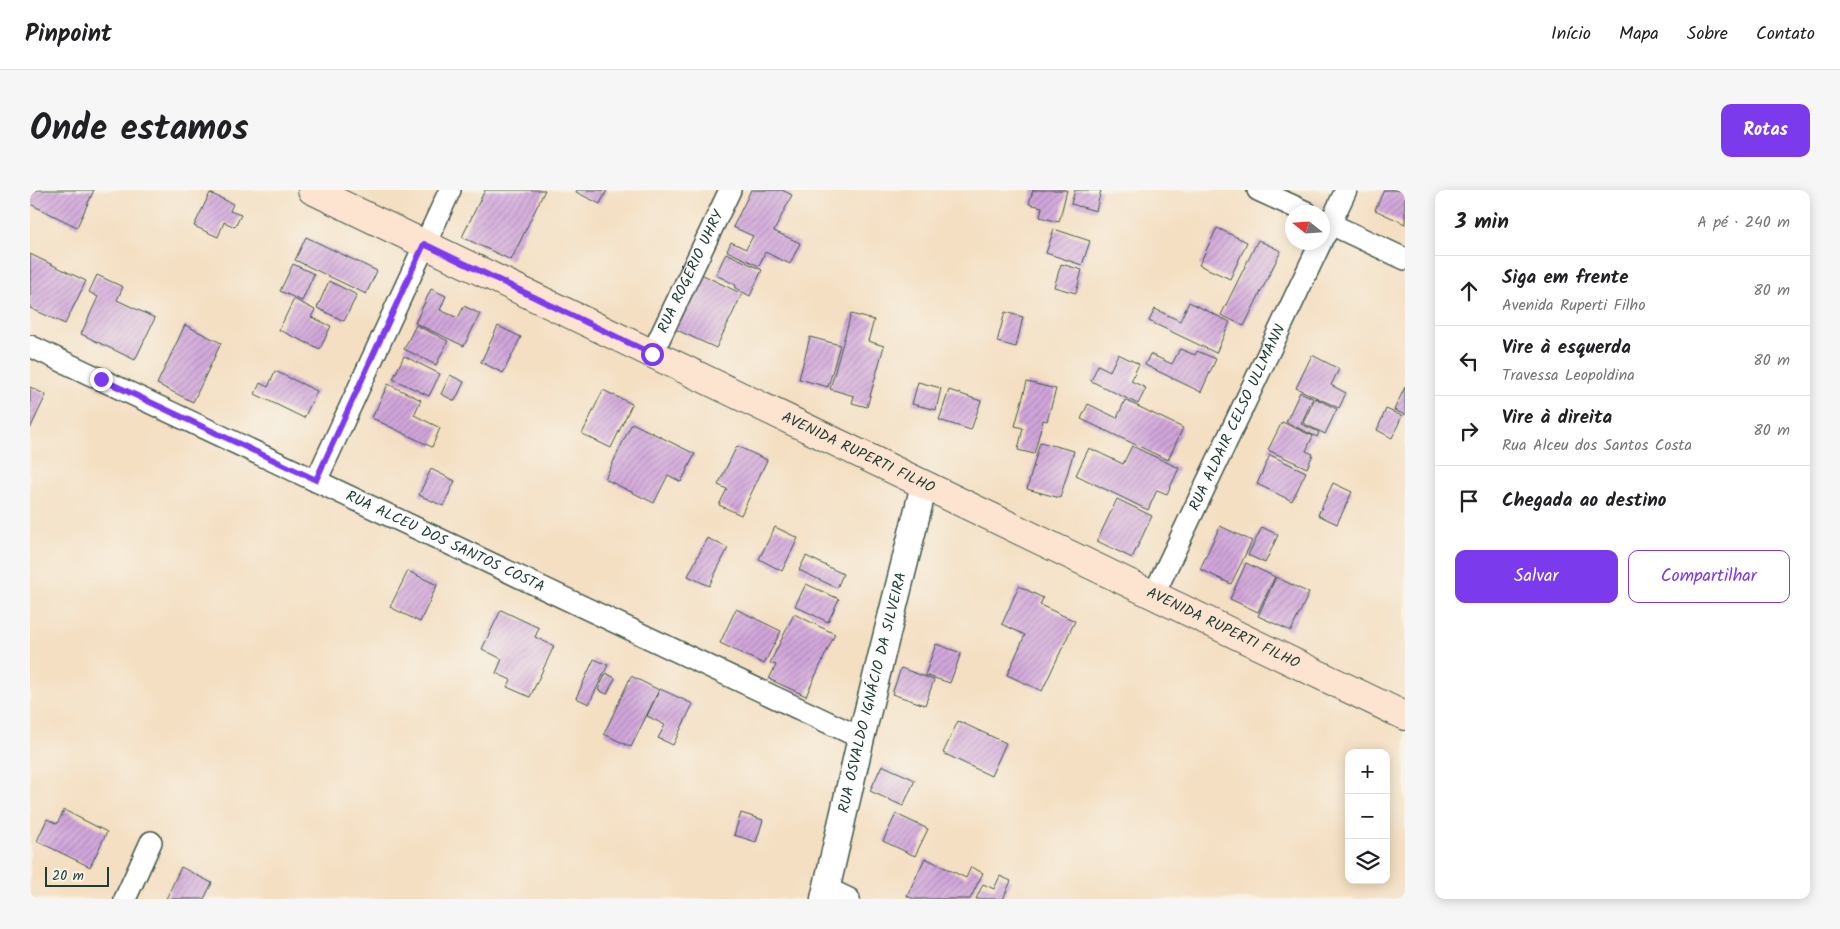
<!DOCTYPE html>
<html lang="pt">
<head>
<meta charset="utf-8">
<style>
  body { margin:0; font-family:Kalam,sans-serif; background:#f6f6f6; color:#202124 }
  .controls { position:absolute; right:15px; bottom:15px; display:grid; overflow:hidden; border-radius:10px; box-shadow:0 2px 12px #0003 }
  .controls button { width:45px; height:45px; display:grid; place-items:center; padding:0; border:0; border-bottom:1px solid #e0e0e0; background:#fff; color:#202124; font:25px sans-serif }
  .compass { position:absolute; left:1255px; top:15px; width:45px; height:45px; border-radius:50%; background:#fff; box-shadow:0 2px 12px #0003; rotate:287deg }
  .scale { position:absolute; left:15px; bottom:12px; width:64px; box-sizing:border-box; padding-left:5px; border:2px solid #1f3d34; border-top:0; font-size:14px; line-height:18px; white-space:nowrap; color:#1f3d34; -webkit-text-stroke:4px #f7f3e8; paint-order:stroke }
  .stop { position:absolute; width:15px; height:15px; margin:-11px; border:4px solid #7c3aed; border-radius:50%; background:#fff }
  .stop.end { background:#7c3aed; border-color:#fff; box-shadow:0 1px 5px #0008 }
  .list { margin:0; padding:0; list-style:none }
  h2 { display:flex; justify-content:space-between; align-items:center; height:65px; margin:0; padding:0 20px; font-size:21px }
  h2 small { font-size:16px; font-weight:400; color:#757577 }
  .list li { display:grid; grid-template-columns:32px 1fr auto; gap:15px; align-items:center; box-sizing:border-box; height:70px; padding:0 20px; border-top:1px solid #e0e0e0 }
  .list b { display:block; font-size:19px; white-space:nowrap }
  .list p { margin:0; font-size:16px; white-space:nowrap; color:#757577 }
  .list em { font-size:16px; font-style:normal; color:#757577 }
  .actions { display:flex; gap:10px; padding:15px 20px }
  .actions a { flex:1; padding:11px 0; border:1px solid #7c3aed; border-radius:10px; text-align:center; font-size:18px; color:#7c3aed }
  .actions .main { background:#7c3aed; color:#fff }
  .icon { flex:none; width:28px; height:28px; fill:none; stroke:currentColor; stroke-width:2; stroke-linecap:round; stroke-linejoin:round }
  .map { position:relative; flex:none; width:1375px; height:709px; overflow:hidden; border-radius:10px }
  header { display:flex; align-items:center; gap:30px; box-sizing:border-box; height:70px; padding:0 25px; background:#fff; border-bottom:1px solid #e0e0e0 }
  header strong { font-size:24px }
  nav { display:flex; gap:28px; margin-inline-start:auto; font-size:18px }
  .intro { display:flex; align-items:center; justify-content:space-between; box-sizing:border-box; height:120px; padding:0 30px }
  h1 { margin:0; font-size:35px }
  .button { padding:12px 22px; border-radius:10px; background:#7c3aed; color:#fff; font-size:18px; font-weight:700 }
  main { display:flex; gap:30px; padding:0 30px }
  aside { flex:1; background:#fff; border-radius:10px; box-shadow:0 2px 12px #0003 }
  .map>svg:first-child { display:block }
  .building { fill:url(#building-hatch) }
  .lines { fill:none; stroke-linecap:round; stroke-linejoin:round }
  .minor-casing { stroke:#3f5549; stroke-width:24 }
  .tertiary-casing { stroke:#3f5549; stroke-width:29 }
  .secondary-casing { stroke:#3f5549; stroke-width:30 }
  .minor { stroke:#fff; stroke-width:21 }
  .tertiary { stroke:#fff; stroke-width:26 }
  .secondary { stroke:#fde4d1; stroke-width:28 }
  .route { stroke:#7c3aed; stroke-width:6 }
  .labels { text-anchor:middle; dominant-baseline:central; stroke-width:4; stroke-linejoin:round; paint-order:stroke }
  .street-label { font-size:15px; fill:#1f3d34; stroke:#f7f3e8 }
</style>
</head>
<body>
<header>
<strong>Pinpoint</strong>
<nav><a>Início</a><a>Mapa</a><a>Sobre</a><a>Contato</a></nav>
</header>
<div class="intro"><h1>Onde estamos</h1><a class="button">Rotas</a></div>
<main>
<div class="map">
<svg width="1375" height="709" viewBox="0 0 1375 709">
  <defs>
    <pattern id="building-hatch" width="6" height="6" patternUnits="userSpaceOnUse" patternTransform="scale(1.25)"><rect width="6" height="6" fill="#d1a6db"/><path d="M-1 1l2-2M0 6l6-6M5 7l2-2" fill="none" stroke="#a988b2"/></pattern>
  </defs>
  <rect width="100%" height="100%" fill="#f7f3e8"/>
  <filter id="ink" filterUnits="userSpaceOnUse"><feTurbulence type="fractalNoise" baseFrequency=".02" numOctaves="2"/><feDisplacementMap in="SourceGraphic" scale="10" xChannelSelector="R" yChannelSelector="G"/><feConvolveMatrix kernelMatrix="1 2 1 2 8 2 1 2 1" color-interpolation-filters="sRGB"/></filter>
  <filter id="wash" filterUnits="userSpaceOnUse"><feTurbulence type="fractalNoise" baseFrequency=".0096" numOctaves="4" result="noise"/><feDisplacementMap in="SourceGraphic" scale="20" xChannelSelector="R" yChannelSelector="G"/><feGaussianBlur stdDeviation="1.12" result="paint"/><feColorMatrix in="noise" values="0 0 0 0 0 0 0 0 0 0 0 0 0 0 0 0 0 1.4 0 .05"/><feComposite in="paint" operator="in"/></filter>
  <g filter="url(#wash)">
    <rect width="100%" height="100%" fill="#f4dfc2"/>
    <g id="blocks">
      <g class="building">
        <path d="M0 0H64L47 37 0 14Z"/>
        <path d="M455 0H515L481 70 432 47Z"/>
        <path d="M547 0H577L570 14 546 2Z"/>
        <path d="M721 0H752L762 5 744 41 770 53 760 74 735 62 729 76 697 61 701 52 716 59 723 46 703 37Z"/>
        <path d="M1003 0H1037L1029 32 1010 27 1012 17 999 14Z"/>
        <path d="M1045 0H1071L1066 21 1041 14Z"/>
        <path d="M1354 0H1375V34L1345 20Z"/>
        <path d="M180 3 203 14 200 21 211 25 205 37 194 32 188 47 164 36Z"/>
        <path d="M1187 38 1217 52 1200 89 1169 75Z"/>
        <path d="M1024 39 1060 51 1052 75 1016 63Z"/>
        <path d="M276 47 347 81 336 104 265 70Z"/>
        <path d="M1228 50 1251 61 1214 136 1191 125Z"/>
        <path d="M696 63 732 80 720 106 705 98 706 95 686 85Z"/>
        <path d="M0 64 56 91 35 134 0 118Z"/>
        <path d="M263 74 284 84 272 111 250 101Z"/>
        <path d="M1031 74 1052 80 1046 103 1024 97Z"/>
        <path d="M671 84 712 104 686 158 645 139Z"/>
        <path d="M67 85 93 97 87 110 125 128 105 170 51 144 68 107 59 102Z"/>
        <path d="M299 91 327 105 314 131 287 118Z"/>
        <path d="M401 99 416 106 410 120 428 128 434 116 450 124 434 156 385 133Z"/>
        <path d="M264 109 285 120 281 127 301 136 290 159 249 140Z"/>
        <path d="M1159 112 1200 132 1186 163 1119 131 1125 119 1150 131Z"/>
        <path d="M975 122 993 127 986 157 967 152Z"/>
        <path d="M821 124 844 130 838 151 854 156 837 217 822 213 824 206 800 199Z"/>
        <path d="M155 135 191 153 163 212 127 194Z"/>
        <path d="M386 135 418 151 406 175 374 159Z"/>
        <path d="M468 136 491 147 473 183 451 172Z"/>
        <path d="M780 147 810 155 798 197 769 189Z"/>
        <path d="M1150 159 1165 165 1167 161 1186 169 1171 202 1115 175 1120 164 1142 174Z"/>
        <path d="M1088 164 1109 174 1101 191 1116 198 1108 214 1061 191 1068 175 1080 181Z"/>
        <path d="M1282 165 1309 179 1301 195 1316 203 1309 218 1266 198Z"/>
        <path d="M374 166 410 184 399 206 363 189Z"/>
        <path d="M245 181 287 201 274 228 225 204 230 193 238 197Z"/>
        <path d="M420 185 434 192 425 211 411 204Z"/>
        <path d="M888 192 911 198 906 220 882 214Z"/>
        <path d="M997 192 1026 199 1017 231 1013 230 1004 264 988 260 993 238 985 236Z"/>
        <path d="M358 194 391 210 384 225 410 238 402 257 342 228Z"/>
        <path d="M0 197 16 205 0 239Z"/>
        <path d="M1375 197V225L1364 220Z"/>
        <path d="M573 200 602 214 581 258 552 244Z"/>
        <path d="M919 200 951 211 941 240 909 230Z"/>
        <path d="M1270 202 1283 208 1271 234 1289 242 1287 247 1256 232Z"/>
        <path d="M1285 208 1307 219 1295 244 1273 233Z"/>
        <path d="M1095 210 1153 238 1138 270 1051 229 1058 214 1087 228Z"/>
        <path d="M1356 219 1372 226 1362 248 1347 240Z"/>
        <path d="M1252 232 1283 246 1276 261 1283 264 1277 278 1238 260Z"/>
        <path d="M602 233 665 264 651 292 638 285 624 313 575 289Z"/>
        <path d="M1010 252 1044 261 1030 308 997 299Z"/>
        <path d="M707 256 737 270 711 325 689 315 697 299 688 295Z"/>
        <path d="M1102 256 1149 278 1137 304 1127 300 1118 320 1046 285 1059 258 1093 274Z"/>
        <path d="M1240 265 1276 282 1262 311 1227 294Z"/>
        <path d="M401 279 425 291 413 316 389 305Z"/>
        <path d="M1303 293 1322 302 1307 334 1288 325Z"/>
        <path d="M1087 309 1122 326 1102 368 1067 351Z"/>
        <path d="M1190 336 1222 351 1201 394 1170 379Z"/>
        <path d="M745 337 768 348 752 381 729 369Z"/>
        <path d="M1232 337 1248 345 1235 373 1218 365Z"/>
        <path d="M677 348 698 358 679 396 658 386Z"/>
        <path d="M776 366 813 384 807 398 769 380Z"/>
        <path d="M1216 373 1245 387 1228 422 1200 409Z"/>
        <path d="M378 381 407 395 390 432 360 417Z"/>
        <path d="M1246 387 1279 403 1261 441 1228 426Z"/>
        <path d="M776 394 809 409 798 432 765 416Z"/>
        <path d="M989 396 1013 408 1010 415 1045 431 1012 501 977 485 995 445 972 434Z"/>
        <path d="M706 419 751 441 734 474 690 453Z"/>
        <path d="M471 420 509 438 505 447 524 456 500 507 477 497 481 490 466 483 472 469 452 459Z"/>
        <path d="M764 424 805 444 776 506 739 489 746 475 740 473Z"/>
        <path d="M906 454 931 463 920 493 895 485Z"/>
        <path d="M564 469 578 475 559 514 546 508Z"/>
        <path d="M871 478 904 490 895 515 862 504Z"/>
        <path d="M576 483 585 488 577 504 568 500Z"/>
        <path d="M601 486 629 500 601 557 574 544Z"/>
        <path d="M630 499 663 514 643 555 628 548 635 535 617 526Z"/>
        <path d="M928 531 976 553 961 586 913 563Z"/>
        <path d="M852 575 885 590 873 616 840 601Z"/>
        <path d="M34 620 77 642 60 677 7 651 17 629 27 634Z"/>
        <path d="M711 623 733 630 726 652 704 645Z"/>
        <path d="M866 624 898 639 885 666 853 651Z"/>
        <path d="M895 668 936 688 941 677 953 683 940 709H884L877 706Z"/>
        <path d="M151 677 182 693 174 709H136Z"/>
        <path d="M970 686 981 691 973 709H946L953 694 964 699Z"/>
      </g>
    </g>
  </g>
  <g filter="url(#ink)">
    <use href="#blocks" fill-opacity="0" stroke="#3f5549" stroke-width="1"/>
    <g class="lines">
      <g class="minor-casing">
        <g id="minor">
          <path d="M1228 0 1276 22"/>
          <path d="M1292 30 1375 69"/>
          <path d="M1295 45 1316 0"/>
          <path id="s1" d="M0 156 831 548"/>
          <path id="s2" d="M622 164 700 0"/>
          <path d="M286 291 420 0"/>
          <path id="s3" d="M1124 404 1291 52"/>
          <path d="M796 698 819 709"/>
          <path d="M95 709 121 652"/>
        </g>
      </g>
      <g class="tertiary-casing">
        <g id="tertiary">
          <path id="s4" d="M794 709 831 548 894 295"/>
        </g>
      </g>
      <g class="secondary-casing">
        <g id="secondary">
          <path id="s5" d="M282 0 1375 526"/>
        </g>
      </g>
      <use href="#minor" class="minor"/>
      <use href="#tertiary" class="tertiary"/>
      <use href="#secondary" class="secondary"/>
    </g>
  </g>
  <g class="lines" filter="url(#ink)">
    <path class="route" d="M71 189 286 290 394 54 622 164"/>
  </g>
  <g class="labels">
    <g class="street-label">
      <text stroke="none"><textPath href="#s2" startOffset="91">RUA ROGÉRIO UHRY</textPath></text>
      <text stroke="none"><textPath href="#s3" startOffset="195">RUA ALDAIR CELSO ULLMANN</textPath></text>
      <text stroke="none"><textPath href="#s5" startOffset="606">AVENIDA RUPERTI FILHO</textPath></text>
      <text stroke="none"><textPath href="#s1" startOffset="459">RUA ALCEU DOS SANTOS COSTA</textPath></text>
      <text stroke="none"><textPath href="#s5" startOffset="1011">AVENIDA RUPERTI FILHO</textPath></text>
      <text stroke="none"><textPath href="#s4" startOffset="212">RUA OSVALDO IGNÁCIO DA SILVEIRA</textPath></text>
    </g>
  </g>
</svg>
<div class="controls">
<button>+</button>
<button>−</button>
<button><svg class="icon" aria-label="layers" viewBox="0 0 24 24"><path d="M12 4l9 5-9 5-9-5zM3 14l9 5 9-5"/></svg></button>
</div>
<svg class="compass" viewBox="-18 -18 36 36"><path d="M0-13l5 13h-10z" fill="#e53935"/><path d="M0 13l5-13h-10z" fill="#757577"/></svg>
<div class="scale">20 m</div>
<div class="stop" style="left:622px;top:164px"></div>
<div class="stop end" style="left:71px;top:189px"></div>
</div>
<aside>
<h2>3 min<small>A pé · 240 m</small></h2>
<ul class="list">
<li><svg class="icon" aria-label="ahead" viewBox="0 0 24 24"><path d="M12 20V5M6 11l6-6 6 6"/></svg><div><b>Siga em frente</b><p>Avenida Ruperti Filho</p></div><em>80 m</em></li>
<li><svg class="icon" aria-label="left" viewBox="0 0 24 24"><path d="M17 20v-9H6M10 6l-5 5 5 5"/></svg><div><b>Vire à esquerda</b><p>Travessa Leopoldina</p></div><em>80 m</em></li>
<li><svg class="icon" aria-label="right" viewBox="0 0 24 24"><path d="M7 20v-9h11M14 6l5 5-5 5"/></svg><div><b>Vire à direita</b><p>Rua Alceu dos Santos Costa</p></div><em>80 m</em></li>
<li><svg class="icon" aria-label="arrive" viewBox="0 0 24 24"><path d="M6 21V4h12l-3 4 3 4H6"/></svg><div><b>Chegada ao destino</b></div></li>
</ul>
<div class="actions"><a class="main">Salvar</a><a>Compartilhar</a></div>
</aside>
</main>
</body>
</html>
